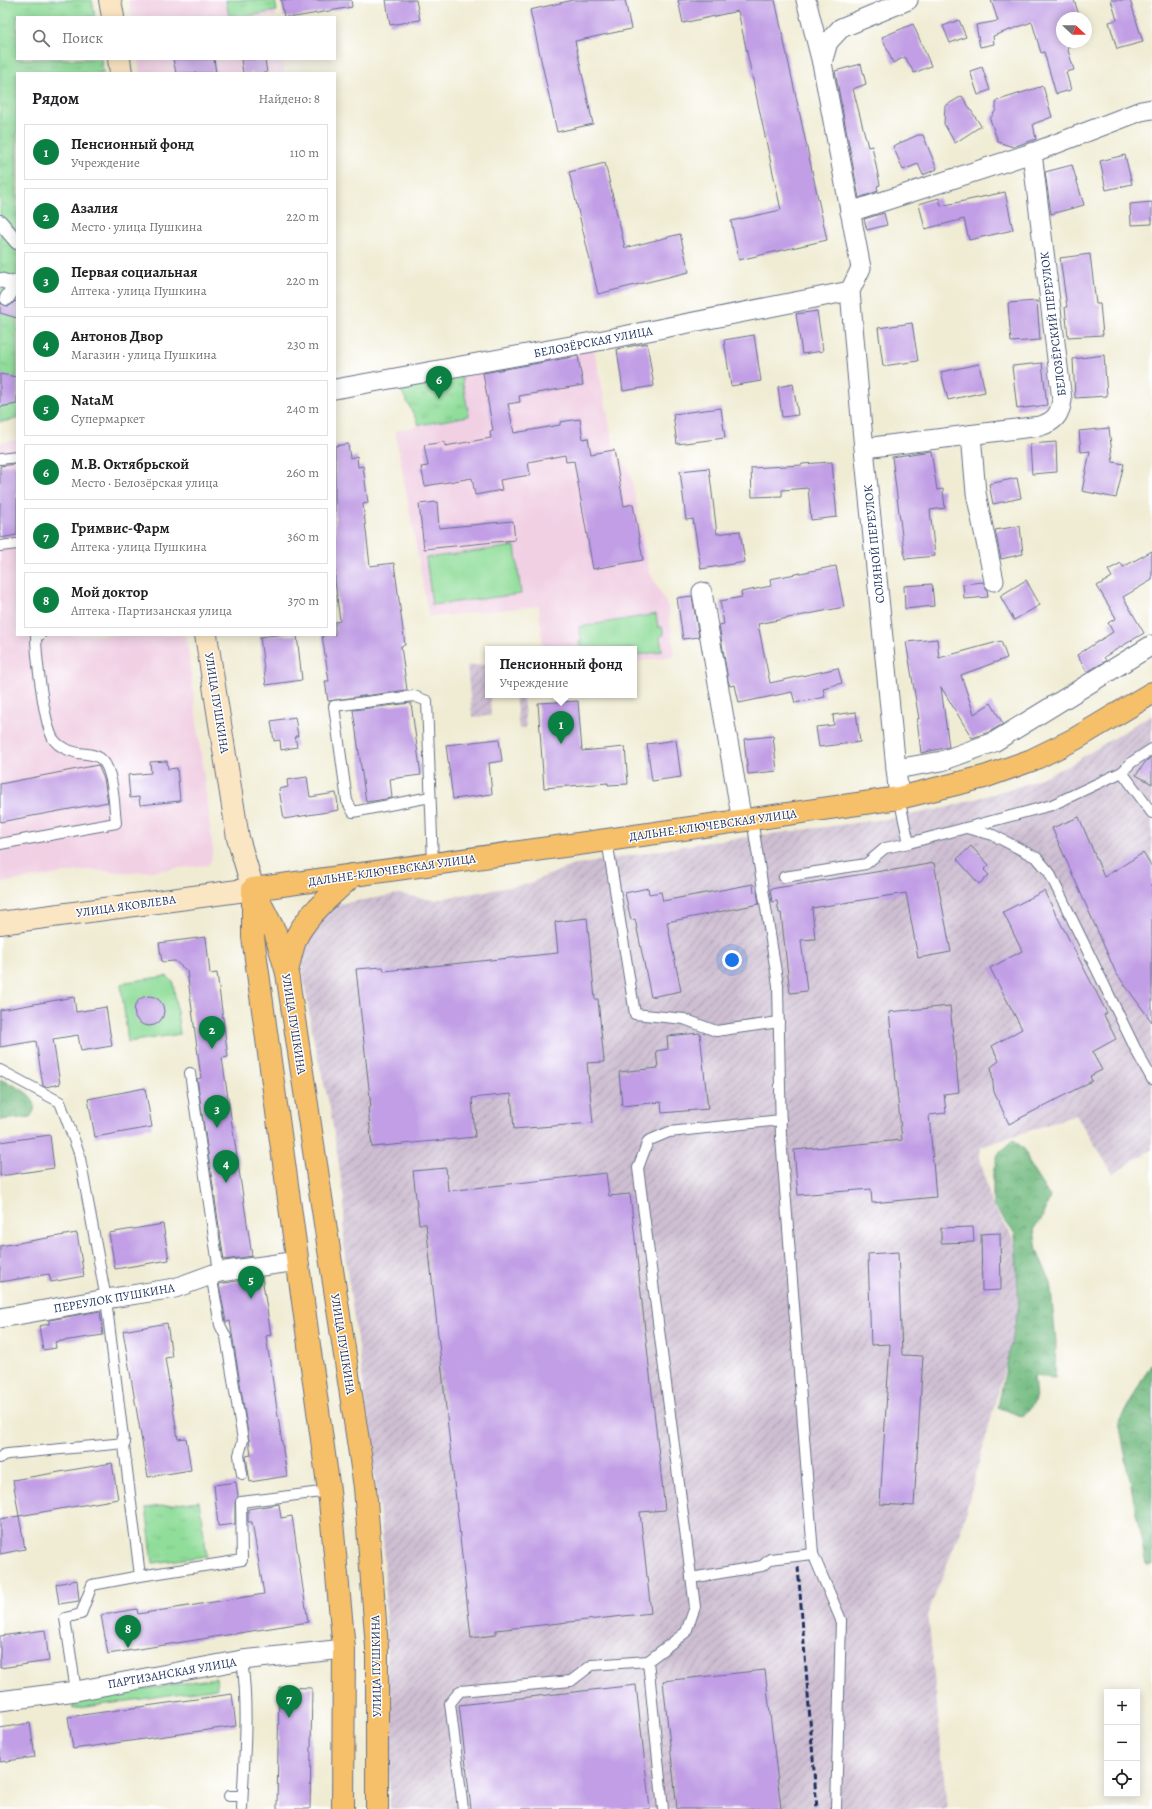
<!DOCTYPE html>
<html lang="ru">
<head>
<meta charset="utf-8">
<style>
  body { margin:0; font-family:Alegreya,serif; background:#f6f6f6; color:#202124 }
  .controls { position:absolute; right:12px; bottom:12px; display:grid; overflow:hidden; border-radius:0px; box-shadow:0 2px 10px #0003 }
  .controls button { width:36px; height:36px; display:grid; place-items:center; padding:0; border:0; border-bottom:1px solid #e0e0e0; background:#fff; color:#202124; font:20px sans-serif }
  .compass { position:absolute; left:1056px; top:12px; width:36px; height:36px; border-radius:50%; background:#fff; box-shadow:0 2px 10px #0003; rotate:112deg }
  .you { position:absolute; left:732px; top:960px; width:14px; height:14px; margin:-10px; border:3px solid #fff; border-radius:50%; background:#1a73e8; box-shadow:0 0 0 6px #1a73e833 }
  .badge { display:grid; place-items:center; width:26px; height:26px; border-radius:50%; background:#0b8043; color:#fff; font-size:13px; font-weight:700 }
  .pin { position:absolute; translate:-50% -33px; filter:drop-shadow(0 1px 2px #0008) }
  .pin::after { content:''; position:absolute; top:21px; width:14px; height:12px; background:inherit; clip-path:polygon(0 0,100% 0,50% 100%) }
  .popup { position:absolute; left:485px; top:646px; width:152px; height:52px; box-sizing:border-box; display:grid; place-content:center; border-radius:0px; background:#fff; filter:drop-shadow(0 1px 3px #0005); font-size:13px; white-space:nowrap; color:#757577 }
  .popup b { font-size:15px; color:#202124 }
  .popup::after { content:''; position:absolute; left:50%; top:100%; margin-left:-8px; border:8px solid transparent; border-top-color:#fff }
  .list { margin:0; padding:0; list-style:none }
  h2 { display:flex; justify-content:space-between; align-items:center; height:52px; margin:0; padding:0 16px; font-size:17px }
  h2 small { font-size:13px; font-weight:400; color:#757577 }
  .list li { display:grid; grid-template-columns:26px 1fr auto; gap:12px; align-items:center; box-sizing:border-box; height:56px; margin:0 8px 8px; padding:0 8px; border:1px solid #e0e0e0; border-radius:0px }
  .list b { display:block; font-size:15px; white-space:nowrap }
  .list p { margin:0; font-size:13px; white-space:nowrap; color:#757577 }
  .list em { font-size:13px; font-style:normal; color:#757577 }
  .icon { flex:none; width:22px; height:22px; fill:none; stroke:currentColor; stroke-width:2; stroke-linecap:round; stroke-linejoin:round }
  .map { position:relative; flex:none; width:1152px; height:1809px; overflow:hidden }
  .search { position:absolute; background:#fff; box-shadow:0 2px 10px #0003; left:16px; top:16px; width:320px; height:44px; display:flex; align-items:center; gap:10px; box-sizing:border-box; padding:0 14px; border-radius:0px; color:#757577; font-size:15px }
  .panel { position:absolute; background:#fff; box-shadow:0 2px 10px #0003; left:16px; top:72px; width:320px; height:564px; border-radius:0px }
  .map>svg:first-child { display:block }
  .built { fill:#f1d0e4 }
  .industrial { fill:url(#industrial-furrows) }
  .grass { fill:#90dd9a; stroke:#56867c }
  .forest { fill:url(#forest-crowns); stroke:#487670 }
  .park { fill:url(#park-tufts); stroke:#56867c }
  .building { fill:#c19ee5 }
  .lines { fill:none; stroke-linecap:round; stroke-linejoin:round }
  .service-casing { stroke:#667187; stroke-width:12 }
  .pedestrian-casing { stroke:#667187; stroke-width:16 }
  .minor-casing { stroke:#667187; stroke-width:21 }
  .secondary-casing { stroke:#667187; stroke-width:24 }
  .primary-casing { stroke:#667187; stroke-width:24 }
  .service { stroke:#fff; stroke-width:10 }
  .pedestrian { stroke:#fff; stroke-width:14 }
  .minor { stroke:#fff; stroke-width:19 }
  .secondary { stroke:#fbe6c4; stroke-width:22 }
  .primary { stroke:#f6c06b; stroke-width:22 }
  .rail { stroke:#1b2f5e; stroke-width:3; stroke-dasharray:6 3; stroke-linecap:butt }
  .labels { text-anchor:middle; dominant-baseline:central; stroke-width:3; stroke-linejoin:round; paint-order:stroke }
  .street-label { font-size:12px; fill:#1b2f5e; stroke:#fff }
</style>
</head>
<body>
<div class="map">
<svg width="1152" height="1809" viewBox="0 0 1152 1809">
  <defs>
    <pattern id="industrial-furrows" width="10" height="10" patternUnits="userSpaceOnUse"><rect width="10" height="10" fill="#cebed1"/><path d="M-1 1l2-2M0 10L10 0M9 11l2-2" fill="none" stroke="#a69bad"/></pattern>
    <pattern id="forest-crowns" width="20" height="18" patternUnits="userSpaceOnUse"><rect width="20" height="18" fill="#74bc82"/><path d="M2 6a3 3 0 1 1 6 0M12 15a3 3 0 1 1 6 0" fill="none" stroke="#5e996e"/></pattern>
    <pattern id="park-tufts" width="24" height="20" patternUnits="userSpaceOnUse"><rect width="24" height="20" fill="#90dd9a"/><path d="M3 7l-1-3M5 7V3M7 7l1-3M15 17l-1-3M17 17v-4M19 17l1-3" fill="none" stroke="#7cbe87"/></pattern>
  </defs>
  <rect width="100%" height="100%" fill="#fff"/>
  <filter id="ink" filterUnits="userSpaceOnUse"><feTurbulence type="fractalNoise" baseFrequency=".025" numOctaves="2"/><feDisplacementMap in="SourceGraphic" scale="8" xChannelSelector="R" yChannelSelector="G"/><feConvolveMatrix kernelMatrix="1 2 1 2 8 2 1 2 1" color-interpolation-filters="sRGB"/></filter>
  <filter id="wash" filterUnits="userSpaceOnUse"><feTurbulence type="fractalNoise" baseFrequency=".012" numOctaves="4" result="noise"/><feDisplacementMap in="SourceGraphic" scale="16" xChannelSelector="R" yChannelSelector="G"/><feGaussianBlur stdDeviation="0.9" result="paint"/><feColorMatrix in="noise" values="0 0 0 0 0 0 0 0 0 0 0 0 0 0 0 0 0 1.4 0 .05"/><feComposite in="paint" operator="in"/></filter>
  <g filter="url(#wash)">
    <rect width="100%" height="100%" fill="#f0ecd4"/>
    <g class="built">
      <path d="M129 0H274L276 17H132Z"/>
      <path d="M138 59H282L284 73H140Z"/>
      <path d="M594 348 614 446 631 475 649 571 668 607 675 656 634 662V649H543L539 606 429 617 395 431 468 416 461 374Z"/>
      <path d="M17 440V635H186L213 850 211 861 208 865 133 873 86 870 0 883V443Z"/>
    </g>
    <g class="industrial">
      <path d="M488 664V695H490L491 716 472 717 467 666Z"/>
      <path d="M515 695H523L526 728 519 729Z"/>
      <path d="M1152 714V1149L1113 1174 1076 1115 981 1147 980 1157 991 1203 1010 1233 1022 1258V1304L962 1526 928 1613 947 1809H390L384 1548 360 1360 344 1249V1199L330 1108 314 1042 301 962V952L304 940 329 910 339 904 399 894 433 900 527 884 571 866 701 843 893 818 945 808 1026 784 1070 765Z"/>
    </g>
    <g class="grass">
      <path d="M515 546 521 594 432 605 426 558Z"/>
      <path d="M656 614 658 627H662L664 635 660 636 662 651 634 656V649H580L579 641H582L579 627Z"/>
      <path d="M167 976 173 982 180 1034 128 1042 121 985 126 982Z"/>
      <path d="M216 1678 217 1688 73 1709 72 1700Z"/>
    </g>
    <g class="forest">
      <path d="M0 1079C14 1086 47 1097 30 1117L0 1120Z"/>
      <path d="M1014 1140 1025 1150 1030 1166 1050 1197 1041 1220 1034 1228 1037 1251 1050 1280 1056 1342 1055 1378 1034 1376 1036 1400 1023 1417 998 1407 1019 1305 1015 1234 993 1205V1173L998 1154Z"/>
      <path d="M1152 1362V1565H1146L1119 1422Z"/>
    </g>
    <g class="park">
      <path d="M0 0H92L95 17H17V59H101L103 73H17V419L0 422Z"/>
      <path d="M226 0H275L277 11 241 17H229Z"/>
      <path d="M461 374 469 416 419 425 399 386Z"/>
      <path d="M199 1501 207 1556 153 1563 146 1508Z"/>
    </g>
    <g id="blocks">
      <g class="building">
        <path d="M281 0H351L352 7 295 17H284Z"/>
        <path d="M386 0H416L420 20 390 25Z"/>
        <path d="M573 0H625L631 29 575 41 593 124 557 132 530 10Z"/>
        <path d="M678 0H775L827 240 739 260 731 221 781 210 738 11 683 23Z"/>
        <path d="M991 0H1074L1080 18H1062V42H1083L1067 47 1074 70 1066 72 1071 90 1056 94 1044 52 1041 53 1032 22 993 36 994 44 980 47 976 25 998 21Z"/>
        <path d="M1111 0H1130L1143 42 1117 49 1109 22 1117 20Z"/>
        <path d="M959 20 966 37 950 43 943 26Z"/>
        <path d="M913 24 931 66 914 73 905 57 893 63 882 37Z"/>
        <path d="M173 59H214L216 73H176Z"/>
        <path d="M241 59H265L267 73H243Z"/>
        <path d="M861 64 866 84 853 89 868 147 872 146 880 185 877 186 878 191 859 198 835 71Z"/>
        <path d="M982 67 990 90 978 95 970 71Z"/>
        <path d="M1043 86 1052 117 1033 124 1036 139 1013 147 998 142 990 119 996 110V101Z"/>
        <path d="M962 96 981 126 955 143 944 124 945 106Z"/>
        <path d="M918 135H923L937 169 923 175 918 164 903 170 893 146Z"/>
        <path d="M1125 155 1132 184 1106 190 1100 161Z"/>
        <path d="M605 163 625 248 680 234 689 272 598 294 569 172Z"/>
        <path d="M1072 165 1084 205 1051 214 1045 172Z"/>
        <path d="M1005 192 1013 230 969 240 964 219 925 229 919 204 939 198 941 206Z"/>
        <path d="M1152 202V224L1131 225 1130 204Z"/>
        <path d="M884 213 887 225 867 230 864 219Z"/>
        <path d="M1090 254 1096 304H1100L1103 335 1068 337 1065 307H1067L1060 258Z"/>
        <path d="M15 301 17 302V318L0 313V303L7 306 11 305Z"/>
        <path d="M1037 301 1040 340 1011 342 1008 303Z"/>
        <path d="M817 311 823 351 802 354 796 314Z"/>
        <path d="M912 323 918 361 883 366 878 328Z"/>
        <path d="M754 335 761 381 731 386 724 340Z"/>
        <path d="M647 343 654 386 623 391 617 349Z"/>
        <path d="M1104 355 1107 396 1075 398 1073 359Z"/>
        <path d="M578 356 583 385 519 396 520 402 508 404 514 433 560 425V422L580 419 583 439 588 438 591 454 614 450 624 506 633 504 643 560 593 569 574 461 566 462 565 455 528 462 530 475 500 480 502 490 475 495 472 478 425 486 421 467 428 466 424 445 445 442V446L491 438 490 432 493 431 483 373Z"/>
        <path d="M1042 363 1047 405 1017 409 1012 366Z"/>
        <path d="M979 364 985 392 948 400 941 372Z"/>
        <path d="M0 374 17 377V404L0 407Z"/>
        <path d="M793 384 798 415 782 417 778 387Z"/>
        <path d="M721 408 725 438 677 444 673 414Z"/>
        <path d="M1109 428 1113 462 1124 464 1116 498 1082 491 1090 451 1081 452 1079 431Z"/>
        <path d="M1056 442 1057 472 1032 474 1030 444Z"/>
        <path d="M348 444 350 458 357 456 358 467 363 466 368 503 363 504 370 566 394 563 405 645 401 646 407 690 328 701 325 681H329L322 635H335V622L340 621 335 581V446Z"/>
        <path d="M931 451 937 490 943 489 945 508 930 510 935 556 905 559 892 457Z"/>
        <path d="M832 462 837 517 811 520 808 488 782 490V496L752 497 751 468 802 465V464Z"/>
        <path d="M17 464V535L0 538V466Z"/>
        <path d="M709 468 717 534 740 531 745 562 701 569 693 519 686 520 680 471Z"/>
        <path d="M1017 478 1021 498 993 504 989 484Z"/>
        <path d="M437 502 439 528 513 521 515 540 424 549 419 504Z"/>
        <path d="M1020 526 1023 554 1001 559 995 530Z"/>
        <path d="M1152 551V580L1123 597 1144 633 1104 657 1106 661 1087 672 1077 655 1113 632 1108 623 1116 618 1097 586 1112 577 1108 570 1121 563 1123 567Z"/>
        <path d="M836 566 844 607 758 624 770 683 838 668 842 683 823 688 825 697 795 703 792 692 739 703 735 685 730 686 728 680 719 625 724 624 720 601 742 597 741 592 771 586 770 579Z"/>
        <path d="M1026 580 1040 605 1014 620 1000 596Z"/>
        <path d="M983 582 987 589 988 597 964 599 963 584Z"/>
        <path d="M932 584 934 606 905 609 904 586Z"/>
        <path d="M692 596 699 637 683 639 677 598Z"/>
        <path d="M276 635H297L302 680 266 685 260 637Z"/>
        <path d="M937 639 939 658 1001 641 1007 658 961 675 974 714 991 703 1003 724 989 732 972 738 941 687 949 747 921 753 917 719H919L906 642Z"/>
        <path d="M578 701 582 751 625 747 628 784 608 785V783L544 788 538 703Z"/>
        <path d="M411 703 421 775 390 779 392 798 366 802 353 710Z"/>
        <path d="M856 712 860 742 819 747 816 727 834 725 833 715Z"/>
        <path d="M295 717 298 736H295L297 747 281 750 280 740 274 741 271 721Z"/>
        <path d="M773 736 777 771 748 774 744 739Z"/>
        <path d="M499 739 502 761 489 763 492 794 453 799 446 745Z"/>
        <path d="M676 740 681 777 652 781 647 744Z"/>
        <path d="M1152 757V784L1136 775 1146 761Z"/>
        <path d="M167 761 168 769 177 768 180 801 140 805 139 797 130 798 128 775 151 773 150 762Z"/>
        <path d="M98 765 104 779 108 802 0 822V784Z"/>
        <path d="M307 777 310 797 336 793 339 810 284 819 279 789 288 787 287 780Z"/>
        <path d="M1079 817 1104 877 1143 853 1152 867V1022L1116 973 1052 828Z"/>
        <path d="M971 846 989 865 984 870 989 875 979 884 957 859Z"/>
        <path d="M934 863 951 952 918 958 906 893 812 908 815 939 801 940 807 991 790 993 781 913H779L777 901 772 902 770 889 888 870V871Z"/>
        <path d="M753 884 754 892 757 891 759 904 667 922 681 991 651 997 635 919 631 920 625 893 648 888 649 894 661 892 663 901Z"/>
        <path d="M1044 891 1107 1013 1104 1015 1116 1039 1092 1052 1102 1070 1090 1076 1092 1081 1009 1124 994 1092 991 1067 999 1061 992 1046 1022 1029 990 968 1022 951 1003 912Z"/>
        <path d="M587 918 595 999H598L604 1062 587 1063 593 1123 514 1129 511 1094 472 1098 475 1137 372 1147 368 1108 371 1107 356 969 383 967 384 971 558 953 555 922Z"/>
        <path d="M206 937 210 974 217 973 228 1057 222 1058 252 1256 224 1260 197 1079 201 1078 187 971 175 961 162 962 159 943Z"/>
        <circle cx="149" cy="1011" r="15"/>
        <path d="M74 997 76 1012 106 1007 112 1046 81 1051 78 1035 53 1039 60 1084 45 1087 43 1086 36 1041 0 1047V1010Z"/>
        <path d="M950 1006 959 1092 944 1094 946 1113 929 1115 936 1197 872 1203 871 1189 798 1195 794 1150 902 1140 889 1012Z"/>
        <path d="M700 1033 708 1109 662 1113 661 1102 622 1106 619 1072 658 1068 656 1051 668 1049 667 1036Z"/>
        <path d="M145 1088 152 1127 95 1137 88 1099Z"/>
        <path d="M50 1135 54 1168 0 1176V1142Z"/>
        <path d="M446 1168 448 1191 606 1173 609 1196 630 1194 665 1510 640 1512 651 1613 496 1630V1635L471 1638 426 1224H419L413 1171Z"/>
        <path d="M163 1224 169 1260 115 1269 109 1233Z"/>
        <path d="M973 1227 974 1242 941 1243V1228Z"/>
        <path d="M77 1233 84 1276 51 1282 49 1274 0 1282V1246Z"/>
        <path d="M1000 1233 1001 1290 982 1291 981 1234Z"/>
        <path d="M898 1252 902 1355 923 1356 914 1506 880 1504 890 1344 871 1345 868 1254Z"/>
        <path d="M262 1277 271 1335 266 1336 287 1476 250 1482 246 1456 251 1455 249 1439 230 1321 226 1322 219 1284Z"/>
        <path d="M100 1311 103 1335 55 1342 56 1348 43 1350 39 1326 49 1324V1320Z"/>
        <path d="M167 1323 172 1357 165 1358 178 1439 186 1438 191 1470 148 1477 123 1331Z"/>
        <path d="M112 1463 118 1499 19 1516 13 1480Z"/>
        <path d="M236 1482 238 1496 235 1502V1524L218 1526 214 1485Z"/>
        <path d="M279 1504 281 1518 292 1516 308 1622 108 1654 101 1615 137 1609 138 1614 264 1594 252 1522H248V1509Z"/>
        <path d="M19 1516 25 1549 0 1554V1519Z"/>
        <path d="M77 1580 79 1601 59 1604 56 1584Z"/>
        <path d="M45 1630 49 1661 0 1668V1636Z"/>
        <path d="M765 1670 781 1809H677L663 1681Z"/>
        <path d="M636 1685 650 1809H471L459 1705Z"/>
        <path d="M279 1687 312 1688 310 1809H277Z"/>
        <path d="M232 1694 236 1726 73 1749 68 1717Z"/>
        <path d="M30 1723 35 1757 0 1762V1728Z"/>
      </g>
    </g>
  </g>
  <g filter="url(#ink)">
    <use href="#blocks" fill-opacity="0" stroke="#667187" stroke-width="1"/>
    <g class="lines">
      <g class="service-casing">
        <g id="service">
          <path d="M0 459 17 457"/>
          <path d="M0 546 17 544"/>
          <path d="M1122 772 1152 813"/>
          <path d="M430 797 353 812 347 801 334 706 414 696 427 701 433 864"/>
          <path d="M752 819 778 985 781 1137 813 1554 841 1620 836 1809"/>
          <path d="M966 828 993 835 1037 858 1049 872 1138 1054 1152 1079"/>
          <path d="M607 840 635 1014 684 1019 716 1031 779 1022"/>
          <path d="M909 843 1052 805 1122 772 1132 762 1152 749"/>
          <path d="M0 844 116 823C114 807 114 769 101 759 96 754 85 754 78 753 69 751 60 748 54 740 44 727 36 654 36 636L40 635"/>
          <path d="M784 877 866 864 885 848 909 843 899 798"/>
          <path d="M0 1070 60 1102 79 1153 106 1299 140 1576 92 1585 81 1614 65 1618 76 1691"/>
          <path d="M190 1073 219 1272"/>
          <path d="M211 1274 220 1325 226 1337 243 1440 239 1455 242 1474"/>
          <path d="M0 1458 3 1455 8 1454 125 1443"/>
          <path d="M140 1576 242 1560 241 1502 329 1491"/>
          <path d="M691 1578 762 1566 770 1559 813 1554"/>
          <path d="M648 1661 663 1809"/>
          <path d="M229 1796H242"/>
          <path d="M242 1809C244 1759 249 1710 242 1660"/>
          <path d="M463 1809 450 1703 460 1691 571 1681 592 1665 648 1661 686 1632 695 1607 638 1168 648 1141 669 1132 781 1120"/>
        </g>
      </g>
      <g class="pedestrian-casing">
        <g id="pedestrian">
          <path d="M0 222 17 242"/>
          <path d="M0 280 17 285"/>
          <path d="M7 298 17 282"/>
        </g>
      </g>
      <g class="minor-casing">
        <g id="minor">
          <path d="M806 0 822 63"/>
          <path d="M850 212 1032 153 1141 111 1152 109"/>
          <path d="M335 389 598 341 850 291"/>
          <path d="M971 435 976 493 994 581"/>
          <path d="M865 448 1040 426C1054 422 1060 415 1062 400L1032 153"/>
          <path d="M702 592 742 821"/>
          <path d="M896 769 942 761 994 742 1152 645"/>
          <path d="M899 798 861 418 850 291 861 268 822 63 828 42 841 28 908 0"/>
          <path d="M0 1318 106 1299 175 1288 219 1272 298 1261"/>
          <path d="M0 1701 76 1691 242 1660 344 1649"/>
        </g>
      </g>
      <g class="secondary-casing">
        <g id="secondary">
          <path d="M110 0 113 17"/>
          <path d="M119 59 121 73"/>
          <path d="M0 923 253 889 238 838 206 635"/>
        </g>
      </g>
      <g class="primary-casing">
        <g id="primary">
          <path d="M253 889 275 932 287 973 365 1487 377 1648V1809"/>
          <path d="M253 889 607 840 899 798 984 777 1032 760 1075 739 1152 693"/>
          <path d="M253 894V937L329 1491 344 1649 343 1809"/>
          <path d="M287 972C290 960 292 945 298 934 311 911 334 893 353 875"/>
        </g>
      </g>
      <use href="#service" class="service"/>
      <use href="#pedestrian" class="pedestrian"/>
      <use href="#minor" class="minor"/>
      <use href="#secondary" class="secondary"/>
      <use href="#primary" class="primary"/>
      <path class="rail" d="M798 1567 817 1809"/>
    </g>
  </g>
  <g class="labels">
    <g class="street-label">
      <text transform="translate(1053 324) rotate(-97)">БЕЛОЗЁРСКИЙ ПЕРЕУЛОК</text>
      <text transform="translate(593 342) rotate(-11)">БЕЛОЗЁРСКАЯ УЛИЦА</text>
      <text transform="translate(874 544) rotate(-96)">СОЛЯНОЙ ПЕРЕУЛОК</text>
      <text transform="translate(217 703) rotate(81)">УЛИЦА ПУШКИНА</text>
      <text transform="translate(713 825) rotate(-8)">ДАЛЬНЕ-КЛЮЧЕВСКАЯ УЛИЦА</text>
      <text transform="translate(392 870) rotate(-8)">ДАЛЬНЕ-КЛЮЧЕВСКАЯ УЛИЦА</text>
      <text transform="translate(126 906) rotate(-8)">УЛИЦА ЯКОВЛЕВА</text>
      <text transform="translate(294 1024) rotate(81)">УЛИЦА ПУШКИНА</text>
      <text transform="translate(114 1298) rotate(-10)">ПЕРЕУЛОК ПУШКИНА</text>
      <text transform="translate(343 1344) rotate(81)">УЛИЦА ПУШКИНА</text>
      <text transform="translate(376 1666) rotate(-91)">УЛИЦА ПУШКИНА</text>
      <text transform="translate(172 1673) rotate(-10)">ПАРТИЗАНСКАЯ УЛИЦА</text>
    </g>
  </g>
</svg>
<div class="controls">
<button>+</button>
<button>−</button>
<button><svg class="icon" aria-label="locate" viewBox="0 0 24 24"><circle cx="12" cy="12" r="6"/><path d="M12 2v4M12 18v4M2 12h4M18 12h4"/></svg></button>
</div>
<svg class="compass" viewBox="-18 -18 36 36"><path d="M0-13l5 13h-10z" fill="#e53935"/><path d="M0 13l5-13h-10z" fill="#757577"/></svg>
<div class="you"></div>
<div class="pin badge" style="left:561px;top:744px">1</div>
<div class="popup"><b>Пенсионный фонд</b>Учреждение</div>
<div class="pin badge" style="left:212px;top:1049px">2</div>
<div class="pin badge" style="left:217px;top:1128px">3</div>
<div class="pin badge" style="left:226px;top:1183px">4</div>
<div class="pin badge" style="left:251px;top:1299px">5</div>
<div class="pin badge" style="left:439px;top:399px">6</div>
<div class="pin badge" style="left:289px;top:1718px">7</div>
<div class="pin badge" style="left:128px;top:1648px">8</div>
<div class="search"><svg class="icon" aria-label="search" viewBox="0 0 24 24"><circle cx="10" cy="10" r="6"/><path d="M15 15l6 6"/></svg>Поиск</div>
<section class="panel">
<h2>Рядом<small>Найдено: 8</small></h2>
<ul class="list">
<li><span class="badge">1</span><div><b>Пенсионный фонд</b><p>Учреждение</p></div><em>110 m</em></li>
<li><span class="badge">2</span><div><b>Азалия</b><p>Место · улица Пушкина</p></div><em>220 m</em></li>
<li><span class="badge">3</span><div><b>Первая социальная</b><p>Аптека · улица Пушкина</p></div><em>220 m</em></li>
<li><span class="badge">4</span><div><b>Антонов Двор</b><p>Магазин · улица Пушкина</p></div><em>230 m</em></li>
<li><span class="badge">5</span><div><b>NataM</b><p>Супермаркет</p></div><em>240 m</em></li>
<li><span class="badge">6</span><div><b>М.В. Октябрьской</b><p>Место · Белозёрская улица</p></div><em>260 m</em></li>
<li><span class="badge">7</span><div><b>Гримвис-Фарм</b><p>Аптека · улица Пушкина</p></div><em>360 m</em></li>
<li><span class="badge">8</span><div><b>Мой доктор</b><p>Аптека · Партизанская улица</p></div><em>370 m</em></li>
</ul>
</section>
</div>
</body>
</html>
